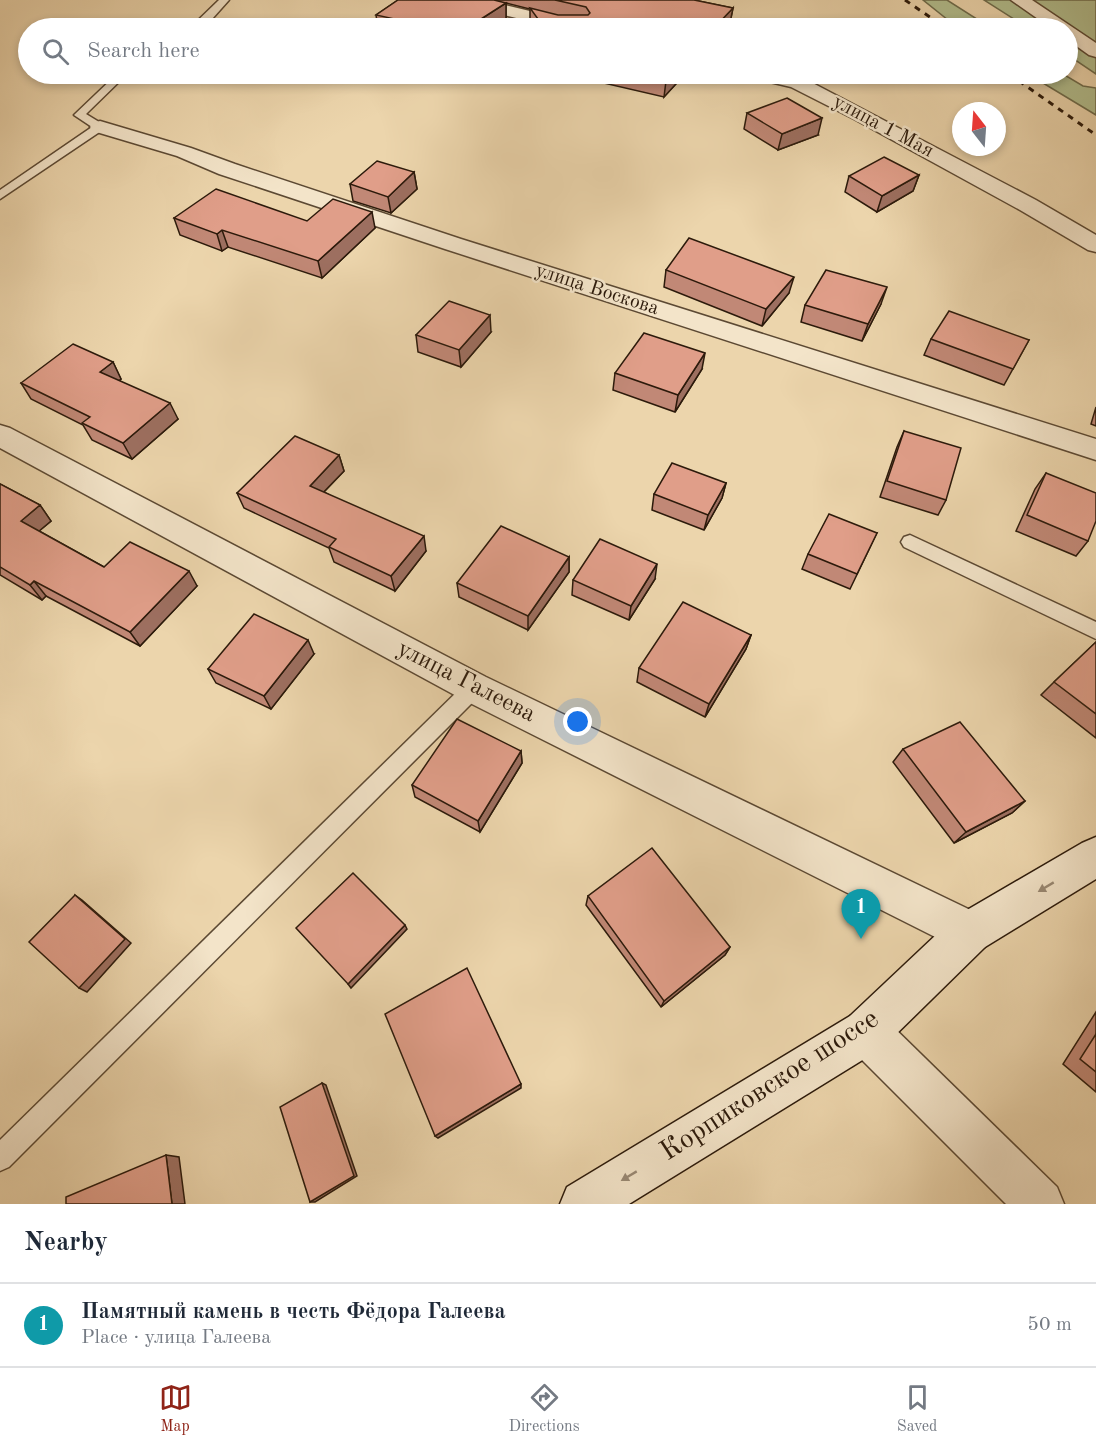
<!DOCTYPE html>
<html lang="en">
<head>
<meta charset="utf-8">
<style>
  body { margin:0; font-family:"Old Standard TT",serif; background:#f2f2f3; color:#1f2937 }
  .compass { position:absolute; left:952px; top:102px; width:54px; height:54px; border-radius:50%; background:#fff; box-shadow:0 3px 9px #0003; rotate:343deg }
  .you { position:absolute; left:578px; top:722px; width:21px; height:21px; margin:-15px; border:4px solid #fff; border-radius:50%; background:#1a73e8; box-shadow:0 0 0 9px #1a73e833 }
  .badge { display:grid; place-items:center; width:39px; height:39px; border-radius:50%; background:#8f2418; color:#fff; font-size:20px; font-weight:700 }
  .pin { position:absolute; translate:-50% -50px; filter:drop-shadow(0 2px 3px #0008) }
  .pin::after { content:''; position:absolute; top:32px; width:21px; height:18px; background:inherit; clip-path:polygon(0 0,100% 0,50% 100%) }
  .list { margin:0; padding:0; list-style:none }
  h2 { display:flex; justify-content:space-between; align-items:center; height:78px; margin:0; padding:0 24px; font-size:26px }
  h2 small { font-size:20px; font-weight:400; color:#747a83 }
  .list li { display:grid; grid-template-columns:39px 1fr auto; gap:18px; align-items:center; box-sizing:border-box; height:84px; padding:0 24px; border-top:2px solid #e0e1e3 }
  .list b { display:block; font-size:22px; white-space:nowrap }
  .list p { margin:0; font-size:20px; white-space:nowrap; color:#747a83 }
  .list em { font-size:20px; font-style:normal; color:#747a83 }
  .icon { flex:none; width:33px; height:33px; fill:none; stroke:currentColor; stroke-width:2; stroke-linecap:round; stroke-linejoin:round }
  .map { position:relative; flex:none; width:1096px; height:1204px; overflow:hidden }
  .search { position:absolute; background:#fff; box-shadow:0 3px 9px #0003; left:18px; right:18px; top:18px; height:66px; display:flex; align-items:center; gap:15px; box-sizing:border-box; padding:0 21px; border-radius:33px; color:#747a83; font-size:22px }
  .sheet { height:162px; background:#fff }
  nav { display:flex; justify-content:space-around; align-items:center; box-sizing:border-box; height:84px; border-top:2px solid #e0e1e3; background:#fff; font-size:16px; color:#747a83 }
  nav a { display:grid; justify-items:center; gap:3px }
  nav .on { color:#8f2418 }
  .map>svg:first-child { display:block }
  .green { fill:#b2be8e; stroke:#6f6c4c; stroke-width:1.5 }
  .lines { fill:none; stroke-linecap:round; stroke-linejoin:round }
  .lane-casing { stroke:#5c4933; stroke-width:3 }
  .street-casing { stroke:#5c4933; stroke-width:3 }
  .secondary-casing { stroke:#2c1a0b; stroke-width:3 }
  .lane { fill:#f3e4c9; fill-rule:evenodd }
  .street { fill:#f3e4c9; fill-rule:evenodd }
  .secondary { fill:#f3e4c9; fill-rule:evenodd }
  .rail { stroke:#2c1a0b; stroke-width:3; stroke-dasharray:6 6; stroke-linecap:butt }
  .wall { fill:#c18876; stroke:#2c1a0b; stroke-width:1.5 }
  .shaded-wall { fill:#9d6f60; stroke:#2c1a0b; stroke-width:1.5 }
  .building { fill:#e09e89; stroke:#2c1a0b; stroke-width:1.5 }
  .oneway { fill:#998974 }
  .labels { text-anchor:middle; dominant-baseline:central; stroke-width:5; stroke-linejoin:round; paint-order:stroke }
  .far-street-label { font-size:20px; fill:#2c1a0b; stroke:#f3e4c9 }
  .street-label { font-size:24px; fill:#2c1a0b; stroke:#f3e4c9 }
  .near-street-label { font-size:28px; fill:#2c1a0b; stroke:#f3e4c9 }
</style>
</head>
<body>
<div class="map">
<svg width="1096" height="1204" viewBox="0 0 1096 1204">
  <rect width="100%" height="100%" fill="#ecd5ac"/>
  <filter id="stains"><feTurbulence type="fractalNoise" baseFrequency=".00333" numOctaves="4"/><feColorMatrix values="0 0 0 0 .2 0 0 0 0 .09 0 0 0 0 .02 0 0 0 .5 -.17"/></filter>
  <radialGradient id="worn" r=".72"><stop offset=".6" stop-color="#630" stop-opacity="0"/><stop offset="1" stop-color="#630" stop-opacity=".3"/></radialGradient>
  <g class="green">
    <path d="M923 0H947L991 28H958Z"/>
    <path d="M984 0H1096V74L1068 55V28H1028Z"/>
    <path d="M1028 74H1063L1083 86 1096 88V115Z"/>
  </g>
  <g class="lines">
    <g class="lane-casing">
      <g id="lane">
        <path d="M219 0H229L204 28H190Z"/>
        <path d="M117 74H127L86 114 104 125V129L0 199V190L92 127 74 115Z"/>
        <path d="M910 535 1096 622V639L904 547 901 542 904 537Z"/>
        <path d="M474 680 481 682 484 688 481 694 9 1167 0 1171V1140L467 682Z"/>
      </g>
    </g>
    <g class="street-casing">
      <g id="street">
        <path d="M454 0H484L584 24 587 28H558L457 4Z"/>
        <path d="M1011 0H1032L1096 43V57L1089 55 1068 40V28H1051Z"/>
        <path d="M750 74H782L805 79 1036 200 1096 235V252L1088 250 1020 210 854 119 791 87 753 78Z"/>
        <path d="M100 121 191 148 235 164 461 239 1096 439V460L445 249 219 174 177 156 93 131 90 127 93 123Z"/>
        <path d="M0 425 10 428 486 677 985 917 991 932 985 947 970 953 955 947 462 699 0 448Z"/>
        <path d="M866 1010 882 1016 1057 1187 1064 1204H1006L850 1048 844 1032 850 1016Z"/>
      </g>
    </g>
    <g class="secondary-casing">
      <path id="secondary" d="M1096 837V879L985 947 882 1048 629 1204H560L567 1187 850 1016 955 917 1082 843Z"/>
    </g>
    <use href="#lane" class="lane"/>
    <use href="#street" class="street"/>
    <use href="#secondary" class="secondary"/>
    <g class="rail">
      <path d="M905 0 946 28"/>
      <path d="M1009 74 1096 135"/>
    </g>
  </g>
  <g class="wall">
    <path d="M398 0H694L733 8 730 23 726 28H534L530 24V9L506 3V18L491 28H378L376 15Z"/>
    <path d="M565 74H685L664 97Z"/>
    <path d="M747 113 818 135 778 150 744 129Z"/>
    <path d="M414 172 417 189 391 213 353 201 350 184Z"/>
    <path d="M919 175 913 191 877 212 845 192 849 176Z"/>
    <path d="M174 218 375 228 322 278 228 247 222 251 180 235Z"/>
    <path d="M666 270 789 293 762 326 664 287Z"/>
    <path d="M881 304 862 341 801 322 805 305Z"/>
    <path d="M491 332 461 367 418 352 416 335Z"/>
    <path d="M931 339 1029 340 1004 385 924 355Z"/>
    <path d="M113 362 121 379 119 381 178 419 132 459 92 440 83 425 31 399 21 383Z"/>
    <path d="M702 369 675 412 613 390 615 373Z"/>
    <path d="M1096 407V426L1091 424Z"/>
    <path d="M904 431 946 500 938 515 880 497 897 447Z"/>
    <path d="M339 455 344 471 324 492 426 551 395 591 334 562 329 548 244 508 237 493Z"/>
    <path d="M1046 473 1088 541 1076 556 1016 531 1035 489Z"/>
    <path d="M726 483 722 498 704 530 652 510 654 494Z"/>
    <path d="M0 484 40 505 51 521 39 531 104 567 197 586 140 646 46 596 42 600 0 575Z"/>
    <path d="M877 533 850 589 802 569 808 554Z"/>
    <path d="M569 557V572L528 630 459 597 457 583Z"/>
    <path d="M655 579 629 620 572 595 573 580Z"/>
    <path d="M751 635 746 649 705 717 637 682 639 668Z"/>
    <path d="M1096 642V738L1041 695 1054 682Z"/>
    <path d="M314 654 271 709 216 683 208 669Z"/>
    <path d="M903 749 1025 801 1012 813 954 843 893 762Z"/>
    <path d="M521 751 522 763 480 832 415 797 412 785Z"/>
    <path d="M588 896 730 947 725 955 661 1007 586 905Z"/>
    <path d="M1096 1012V1092L1063 1064Z"/>
  </g>
  <g class="shaded-wall">
    <path d="M506 3V18L491 28H467Z"/>
    <path d="M733 8 730 23 726 28H714Z"/>
    <path d="M673 74H685L664 97 666 81Z"/>
    <path d="M822 118 818 135 778 150 782 134Z"/>
    <path d="M414 172 417 189 391 213 388 197Z"/>
    <path d="M919 175 913 191 877 212 882 196Z"/>
    <path d="M372 212 375 228 322 278 318 261Z"/>
    <path d="M222 230 228 247 222 251 217 234Z"/>
    <path d="M794 277 789 293 762 326 766 309Z"/>
    <path d="M887 287 881 304 862 341 868 324Z"/>
    <path d="M490 315 491 332 461 367 459 350Z"/>
    <path d="M705 353 702 369 675 412 678 395Z"/>
    <path d="M113 362 121 379 109 389 100 372Z"/>
    <path d="M170 403 178 419 132 459 123 443Z"/>
    <path d="M339 455 344 471 315 501 310 486Z"/>
    <path d="M726 483 722 498 704 530 708 515Z"/>
    <path d="M40 505 51 521 32 537 21 521Z"/>
    <path d="M424 536 426 551 395 591 391 576Z"/>
    <path d="M569 557V572L528 630V616Z"/>
    <path d="M657 564 655 579 629 620 631 606Z"/>
    <path d="M189 571 197 586 140 646 130 632Z"/>
    <path d="M34 581 46 596 42 600 30 585Z"/>
    <path d="M751 635 746 649 705 717 709 704Z"/>
    <path d="M308 640 314 654 271 709 264 696Z"/>
    <path d="M521 751 522 763 480 832 478 821Z"/>
    <path d="M1025 801 1012 813 954 843 966 832Z"/>
    <path d="M75 895 82 900 131 943 87 992 79 988Z"/>
    <path d="M405 925 407 929 351 988 348 984Z"/>
    <path d="M730 947 725 955 661 1007 664 1001Z"/>
    <path d="M322 1083 326 1085 357 1176 315 1202H310Z"/>
    <path d="M521 1084V1088L438 1138 435 1136Z"/>
    <path d="M166 1155 179 1157 185 1204H172Z"/>
  </g>
  <g class="building">
    <path d="M398 0H494L506 3 467 28H435L376 15Z"/>
    <path d="M555 0H694L733 8 714 28H534L541 23 530 8 558 15H588L590 13 586 7Z"/>
    <path d="M633 74H673L666 81Z"/>
    <path d="M787 98 822 118 782 134 747 113Z"/>
    <path d="M884 157 919 175 882 196 849 176Z"/>
    <path d="M377 161 414 172 388 197 350 184Z"/>
    <path d="M216 189 307 221 333 199 372 212 318 261 222 230 217 234 174 218Z"/>
    <path d="M689 238 794 277 766 309 666 270Z"/>
    <path d="M826 270 887 287 868 324 805 305Z"/>
    <path d="M449 301 490 315 459 350 416 335Z"/>
    <path d="M949 311 1029 340 1013 369 931 339Z"/>
    <path d="M644 333 705 353 678 395 615 373Z"/>
    <path d="M73 344 113 362 100 372 170 403 123 443 82 423 90 417 21 383Z"/>
    <path d="M904 431 961 448 946 500 887 481Z"/>
    <path d="M295 436 339 455 310 486 424 536 391 576 329 547 336 539 237 493Z"/>
    <path d="M672 463 726 483 708 515 654 494Z"/>
    <path d="M1046 473 1096 493V521L1088 541 1027 515Z"/>
    <path d="M0 484 40 505 21 521 104 567 130 542 189 571 130 632 34 581 30 585 0 567Z"/>
    <path d="M829 514 877 533 857 574 808 554Z"/>
    <path d="M501 526 569 557 528 616 457 583Z"/>
    <path d="M600 539 657 564 631 606 573 580Z"/>
    <path d="M683 602 751 635 709 704 639 668Z"/>
    <path d="M254 614 308 640 264 696 208 669Z"/>
    <path d="M1096 642V714L1054 682Z"/>
    <path d="M457 719 521 751 478 821 412 785Z"/>
    <path d="M960 722 1025 801 966 832 903 749Z"/>
    <path d="M652 848 730 947 664 1001 588 896Z"/>
    <path d="M353 873 405 925 348 984 296 928Z"/>
    <path d="M75 895 125 939 79 988 29 942Z"/>
    <path d="M467 968 521 1084 435 1136 385 1014Z"/>
    <path d="M1096 1034V1072L1080 1059Z"/>
    <path d="M322 1083 354 1176 310 1202 280 1107Z"/>
    <path d="M166 1155 172 1204H66V1197Z"/>
  </g>
  <defs><path id="oneway-solid" d="M-6-.8H1V-3.2L6.5 0L1 3.2V.8H-6Z" transform="scale(1.5)"/></defs>
  <g class="oneway">
    <use href="#oneway-solid" transform="translate(1046 887) rotate(149)"/>
    <use href="#oneway-solid" transform="translate(629 1176) rotate(149)"/>
  </g>
  <g class="labels">
    <g class="far-street-label">
      <text transform="translate(883 127) rotate(28)">улица 1 Мая</text>
      <text transform="translate(597 290) rotate(18)">улица Воскова</text>
    </g>
    <g class="street-label">
      <text transform="translate(466 682) rotate(27)">улица Галеева</text>
    </g>
    <g class="near-street-label">
      <text transform="translate(770 1086) rotate(-33)">Корпиковское шоссе</text>
    </g>
  </g>
  <rect width="100%" height="100%" filter="url(#stains)"/>
  <rect width="100%" height="100%" fill="url(#worn)"/>
</svg>
<svg class="compass" viewBox="-18 -18 36 36"><path d="M0-13l5 13h-10z" fill="#e53935"/><path d="M0 13l5-13h-10z" fill="#747a83"/></svg>
<div class="you"></div>
<div class="pin badge" style="left:861px;top:939px;background:#0f9aa8">1</div>
<div class="search"><svg class="icon" aria-label="search" viewBox="0 0 24 24"><circle cx="10" cy="10" r="6"/><path d="M15 15l6 6"/></svg>Search here</div>
</div>
<section class="sheet">
<h2>Nearby<small></small></h2>
<ul class="list">
<li><span class="badge" style="background:#0f9aa8">1</span><div><b>Памятный камень в честь Фёдора Галеева</b><p>Place · улица Галеева</p></div><em>50 m</em></li>
</ul>
</section>
<nav>
<a class="on"><svg class="icon" aria-label="map" viewBox="0 0 24 24"><path d="M3 6l6-2 6 2 6-2v14l-6 2-6-2-6 2zM9 4v14M15 6v14"/></svg>Map</a>
<a><svg class="icon" aria-label="directions" viewBox="0 0 24 24"><path d="M12 3l9 9-9 9-9-9zM9 14v-3h6M13 9l2 2-2 2"/></svg>Directions</a>
<a><svg class="icon" aria-label="saved" viewBox="0 0 24 24"><path d="M7 4h10v16l-5-4-5 4z"/></svg>Saved</a>
</nav>
</body>
</html>
